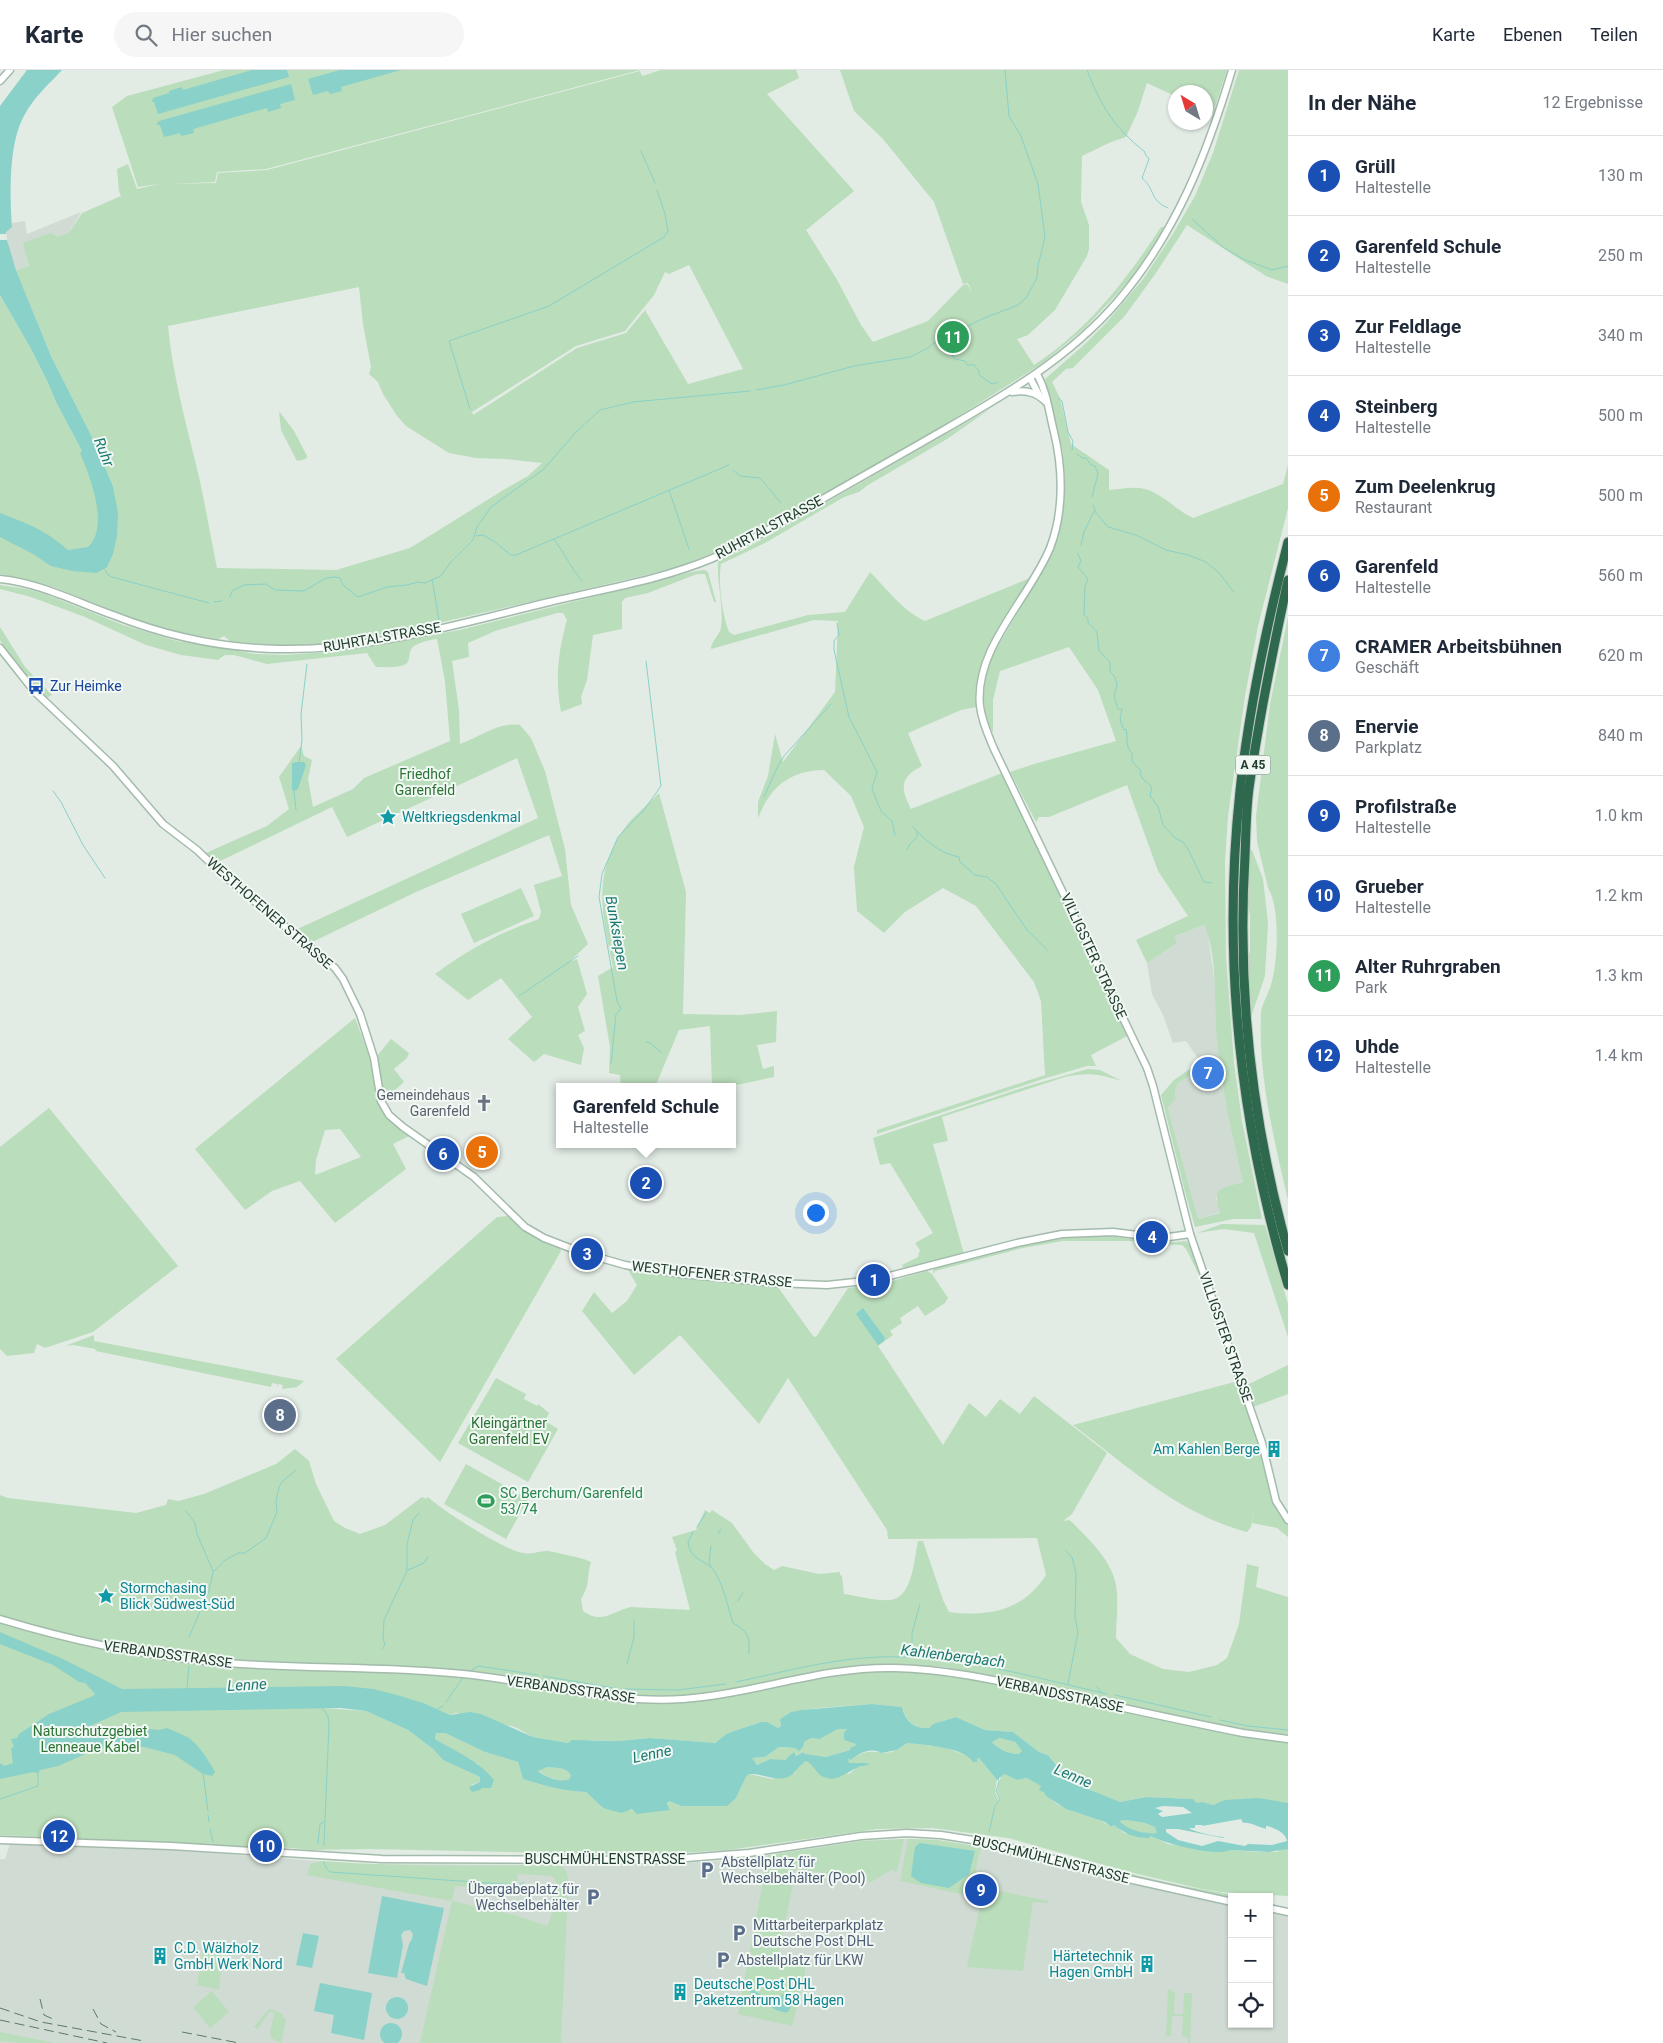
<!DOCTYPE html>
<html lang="de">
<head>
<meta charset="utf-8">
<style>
  body { margin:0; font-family:Roboto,sans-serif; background:#f6f6f7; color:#1f2937 }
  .controls { position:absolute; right:15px; bottom:15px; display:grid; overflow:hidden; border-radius:0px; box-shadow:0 1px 4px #0004 }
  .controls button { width:45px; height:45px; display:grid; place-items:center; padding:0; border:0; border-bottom:1px solid #e0e1e3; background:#fff; color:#1f2937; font:25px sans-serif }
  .compass { position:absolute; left:1168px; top:15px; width:45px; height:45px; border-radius:50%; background:#fff; box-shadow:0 1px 4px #0004; rotate:322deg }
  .you { position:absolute; left:815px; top:1142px; width:18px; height:18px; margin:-12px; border:4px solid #fff; border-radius:50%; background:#1a73e8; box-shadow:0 0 0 8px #1a73e833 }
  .badge { display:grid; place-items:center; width:32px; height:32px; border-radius:50%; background:#b45309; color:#fff; font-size:16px; font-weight:700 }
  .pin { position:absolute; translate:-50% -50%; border:2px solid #fff; box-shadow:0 1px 5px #0006 }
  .popup { position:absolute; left:556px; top:1013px; width:180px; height:65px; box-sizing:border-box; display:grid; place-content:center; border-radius:0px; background:#fff; filter:drop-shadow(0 1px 4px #0005); font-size:16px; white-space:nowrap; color:#747a83 }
  .popup b { font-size:19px; color:#1f2937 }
  .popup::after { content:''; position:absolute; left:50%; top:100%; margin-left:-10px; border:10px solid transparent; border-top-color:#fff }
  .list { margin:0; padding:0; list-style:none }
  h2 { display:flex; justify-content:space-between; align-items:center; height:65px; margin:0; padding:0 20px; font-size:21px }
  h2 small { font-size:16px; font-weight:400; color:#747a83 }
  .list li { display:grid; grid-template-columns:32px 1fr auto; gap:15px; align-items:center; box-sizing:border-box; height:80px; padding:0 20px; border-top:1px solid #e0e1e3 }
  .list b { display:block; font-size:19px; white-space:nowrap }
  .list p { margin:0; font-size:16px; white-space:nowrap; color:#747a83 }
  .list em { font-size:16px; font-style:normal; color:#747a83 }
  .icon { flex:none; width:28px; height:28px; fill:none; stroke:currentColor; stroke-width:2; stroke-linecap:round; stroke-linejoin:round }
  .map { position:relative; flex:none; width:1288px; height:1973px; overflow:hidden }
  header { display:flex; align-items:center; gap:30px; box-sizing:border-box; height:70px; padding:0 25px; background:#fff; border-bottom:1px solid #e0e1e3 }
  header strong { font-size:24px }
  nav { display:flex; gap:28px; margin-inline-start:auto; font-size:18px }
  .search { width:350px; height:45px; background:#f6f6f7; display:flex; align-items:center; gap:12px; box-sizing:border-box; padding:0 18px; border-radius:28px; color:#747a83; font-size:19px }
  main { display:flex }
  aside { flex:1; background:#fff }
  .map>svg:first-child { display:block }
  .built { fill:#d0dcd3 }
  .green { fill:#baddbb; fill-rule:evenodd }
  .water { fill:#8ad1c9; fill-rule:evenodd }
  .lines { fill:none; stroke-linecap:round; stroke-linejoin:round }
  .stream { stroke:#8ad1c9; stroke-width:1 }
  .secondary-casing { stroke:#a3bbac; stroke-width:9 }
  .highway-casing { stroke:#c1c9c4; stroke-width:11 }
  .secondary { stroke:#fff; stroke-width:6 }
  .highway { stroke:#2e694d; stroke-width:9 }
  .rail { stroke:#5c7869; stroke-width:1; stroke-dasharray:10 5; stroke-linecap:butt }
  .labels { text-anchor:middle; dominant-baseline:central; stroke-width:4; stroke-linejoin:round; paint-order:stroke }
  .shield { fill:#f2f8f4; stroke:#607569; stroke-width:1 }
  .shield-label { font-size:12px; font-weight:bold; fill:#223d2e }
  .street-label { font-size:14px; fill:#223d2e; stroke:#f2f8f4 }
  .transit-label { font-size:14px; fill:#164399; stroke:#f2f8f4; text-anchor:start }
  .park-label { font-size:14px; fill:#2c7435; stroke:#f2f8f4 }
  .culture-label { font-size:14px; fill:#0d838f; stroke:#f2f8f4; text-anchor:start }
  .worship-label { font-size:14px; fill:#5b616d; stroke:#f2f8f4; text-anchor:end }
  .leisure-label { font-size:14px; fill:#27864d; stroke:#f2f8f4; text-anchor:start }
  .service-label { font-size:14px; fill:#4e5e75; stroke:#f2f8f4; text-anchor:start }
  .water-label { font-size:15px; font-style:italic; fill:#1c7970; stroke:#f2f8f4 }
</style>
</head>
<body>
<header>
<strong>Karte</strong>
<div class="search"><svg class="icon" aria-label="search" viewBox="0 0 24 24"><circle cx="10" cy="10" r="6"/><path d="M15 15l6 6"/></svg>Hier suchen</div>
<nav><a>Karte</a><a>Ebenen</a><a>Teilen</a></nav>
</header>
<main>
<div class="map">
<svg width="1288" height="1973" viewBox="0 0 1288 1973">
  <rect width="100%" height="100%" fill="#e2ece5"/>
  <g class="built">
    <path d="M81 142 69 163 57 167 27 189 29 196 16 200 8 176 6 162 12 157V153L25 151 27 164Z"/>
    <path d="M1204 855 1208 864 1215 914 1221 1005 1234 1075 1243 1112 1221 1119 1216 1128 1221 1142 1198 1149 1168 1038 1176 1029 1175 1022 1178 1013 1204 997 1186 971 1173 973 1163 945 1152 924 1147 893 1177 873 1175 866Z"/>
    <path d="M908 1769 937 1770 998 1779 1111 1808 1232 1836V1954H1269V1842L1288 1846V1973H0V1789H5L10 1774 171 1780 360 1794 559 1795 707 1792 795 1782 862 1771Z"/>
  </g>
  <g class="green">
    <path d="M224 0H640L266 99 217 102 215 112 169 114 216 113 218 103 267 100 640 1 642 6 661 0H796L799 8 767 24 854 121 806 160 836 208 861 255 873 272 928 251 963 215 967 214 972 222 968 213 963 214 934 132 883 69 854 41 840 0H1227L1213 43 1206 39V22H1176L1175 26 1147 13 1138 41 1126 67 1111 72 1082 86 1081 132 1089 155V179L1087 186 1055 240 1028 265 1017 269 1034 295C1087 261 1127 209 1161 157H1165L1134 205 1119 222 1085 258 1043 293 935 361 736 474 680 496 646 505 399 562 327 574 291 576 238 572 230 571 224 566 218 569 163 560 53 517 0 504V225L30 277 48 313 56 332 82 381 89 405 106 399 96 375 51 286 16 200 29 196 23 173 51 163 57 167 69 163 82 143 121 126 119 121 117 99 128 94 137 119 159 114 138 117 112 37 127 26ZM689 195 743 299 688 314 645 240 626 263 577 278 473 345 472 342 576 276 625 261 654 225 665 202 669 204ZM359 217 363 254 371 297 369 304 378 312 383 324 397 346 406 356 449 383 476 388 505 389 542 393 528 406 505 419 410 478 336 500 217 498C211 469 206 440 200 411 188 360 173 309 168 256Z"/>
    <path d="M1239 0H1288V214L1266 206 1187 155 1156 203 1124 247 1073 298 1066 299 1052 312 1060 328 1071 374 1109 400V420C1120 419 1135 416 1145 419 1163 424 1176 440 1193 448L1283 414 1288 395V438L1258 556 1245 626 1228 746 1225 791 1226 887 1234 993 1242 1051 1262 1149H1233L1195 1157 1185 1122 1161 1025 1174 1010 1200 992 1204 997 1178 1013 1175 1022 1176 1029 1168 1038 1198 1149 1220 1143C1212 1116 1220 1119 1243 1112 1231 1065 1222 1017 1217 969 1214 936 1218 884 1204 855L1175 866 1177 873 1147 893 1136 870 1188 846 1158 801 1127 715 1049 747H1039L1036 752 1010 702 1034 694 1116 671 1098 620 1069 577 1000 601 993 630V663C978 638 984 607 995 581L1048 491 1057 470 1061 454 1065 415 1063 383 1045 309 1085 274 1106 253 1144 208 1174 162 1195 126 1213 83Z"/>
    <path d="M990 339 947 369 868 415 859 422 844 427 765 473 721 494C718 513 722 544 729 562L734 565 808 545 845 542 870 502C887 519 903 541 925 551L1030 508C1010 539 984 573 977 610 975 618 975 628 976 637L961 640 908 663 922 696C900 707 900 718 911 739L1002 703 1131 964 1091 985 1096 996H1087L1046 1008 877 1064V1060L1045 1005 1041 931 1034 912 976 836 943 818 905 842 884 863 857 841 854 797 864 757 851 726 824 700C789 701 771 716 758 748V732L768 706 775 664 783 692 835 622 838 551 814 550 711 579C711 571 719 566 721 558 724 537 717 514 718 493L719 490 743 480Z"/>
    <path d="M279 341 294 361 307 386 306 389 297 391 281 360Z"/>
    <path d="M705 500 708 502 716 532H714L705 504H697L648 523 625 528 622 532V559L593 565 587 610 581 627 582 634 561 642C555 610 558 581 567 550L563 543H557L495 561 468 573 469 587 452 591 459 640 460 674C480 667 498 652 520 655L531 668 545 701 565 779 571 835 588 874 569 892 577 889 587 924 578 937 585 961 578 965 584 978 581 995 544 984 534 992 508 969 532 947 501 908 468 930 435 904C471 878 497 864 539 849L541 842 534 815 562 806 549 765 416 822 306 875 291 862 538 748 517 688 347 767 332 737 216 793 206 783 267 756 289 739 279 707 301 676 304 686 312 690 308 709 313 737 353 719 364 708 450 671 445 611 437 569C432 569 414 574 412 578 408 583 411 593 404 595 396 598 384 597 376 597L367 583 267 594 234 585H225L218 590 181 585 146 575 85 547 31 527 0 519V515L27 519 45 524 123 555 177 571 256 584 286 585 338 581 460 560 696 501Z"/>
    <path d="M1288 547V1130C1274 1069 1258 1006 1261 943 1262 932 1270 922 1272 911 1278 889 1280 836 1268 818L1257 771 1256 746 1270 634Z"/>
    <path d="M0 557 25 597 52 625 45 629 33 613 24 606 7 583 0 570Z"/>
    <path d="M659 723 686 822 683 944 740 945 777 941 776 972 757 975 763 999 774 996V1007L727 1017H712L710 956 679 960 655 1017H621L620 1005 609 1003 610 977 598 906 613 897C601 842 591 798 631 750 640 741 650 732 659 723Z"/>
    <path d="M1249 780H1252L1263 809 1268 853 1265 906 1251 947 1248 886 1250 882V846L1247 831Z"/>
    <path d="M521 818 534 846 474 873 461 844Z"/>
    <path d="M355 948 370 988 377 986 391 969 409 983 407 988 394 999 404 1012 381 1032 411 1065 393 1074 406 1099 335 1153 300 1111 272 1121 245 1140 195 1079ZM340 1059 361 1087 315 1105 316 1090 325 1060Z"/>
    <path d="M1088 999 1100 1000 1122 1011C1099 1004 1088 1002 1065 1007L942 1047 948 1071 933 1074 964 1184 890 1203 903 1198 902 1195 918 1187 920 1180 915 1173 933 1163 890 1093 880 1095 873 1068 1028 1016Z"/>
    <path d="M49 1038 178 1196 93 1262 45 1278 37 1274 34 1283 7 1286 0 1279V1077Z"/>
    <path d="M509 1146C525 1162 540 1170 560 1178L561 1181 440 1392 336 1289 497 1147Z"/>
    <path d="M1222 1154 1265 1155 1288 1234V1267L1254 1163 1223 1159 1197 1163Z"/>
    <path d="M1110 1166 1164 1173 1186 1171 1189 1174 1206 1219 1186 1179 1182 1175 1153 1174 1134 1171H1063L1023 1178 935 1201 934 1204 933 1202 934 1199 1038 1172 1065 1168Z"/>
    <path d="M625 1195 775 1213 813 1266 816 1267 848 1218 881 1214 927 1201 932 1204 948 1228 945 1233 925 1246 918 1236 900 1248 902 1253 890 1261 893 1265 878 1276 943 1375 969 1333 986 1347 1000 1329 1020 1344 1034 1326 1107 1383 1072 1444 1063 1451 1069 1450 1073 1453C1092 1473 1117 1495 1117 1525 1118 1539 1116 1553 1116 1568L1130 1584 1163 1599 1189 1602 1217 1595 1227 1588 1239 1554 1247 1494 1259 1497 1256 1517 1288 1527V1665L1250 1660 1170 1645 946 1597C911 1595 877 1592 843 1597 790 1604 738 1621 685 1625 656 1628 625 1624 597 1628 642 1636 689 1634 733 1626 785 1616 836 1600 890 1601 951 1602 1009 1617 1069 1630 1141 1646 1214 1662 1288 1672V1733L1248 1729 1224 1731 1213 1735 1197 1733 1193 1729 1146 1727 1120 1732 1102 1726 1066 1706 1048 1685 1039 1682 1013 1662 985 1660 956 1647 933 1654 929 1658C914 1659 906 1651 902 1637L872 1634 818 1638 791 1642 780 1649 781 1656 778 1658 768 1653H758L728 1663 719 1672 711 1673 650 1668 618 1671 591 1670 568 1673 533 1667 515 1657 456 1643 450 1645 426 1634 322 1638 366 1641 408 1660 433 1679 443 1690 480 1707V1712L471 1715 482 1718 479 1695 435 1669 436 1663H445L485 1682 518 1692 523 1709C545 1716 562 1721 586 1722L603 1738 625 1740 670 1739 667 1732 669 1731 681 1736 736 1728 746 1707 749 1704 772 1709 795 1703 800 1694 806 1691 849 1704 856 1698 868 1695 867 1693H849L847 1689 851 1690C871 1674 880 1688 897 1680 901 1678 904 1675 907 1673L943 1677 977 1689 979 1688 997 1710 995 1722 999 1730 995 1737 1000 1729 997 1721 1001 1706 1004 1704 1017 1710 1027 1708 1042 1716C1052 1744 1093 1742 1111 1757L1114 1755 1124 1763 1151 1766 1168 1774 1204 1780 1223 1781 1230 1780 1258 1782H1277L1281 1779H1288V1826L1221 1822 1202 1819 1129 1802 1008 1768 932 1758 877 1759 728 1780 647 1785 370 1779 311 1780 262 1775 253 1777 0 1765V1425L8 1428 136 1443 166 1435 168 1429 178 1431 204 1424 276 1394 295 1379 309 1391 316 1414 334 1451 345 1458 360 1464 385 1455 422 1427 426 1429 428 1427C443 1441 504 1480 523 1483 531 1485 539 1481 546 1481 551 1481 587 1489 591 1492 586 1509 591 1513 581 1529L583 1541C603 1555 612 1541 631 1537L690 1540 675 1482 677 1480 672 1467 696 1460 705 1440 710 1443 712 1440 732 1453 753 1482 765 1494 774 1500 782 1496 819 1504 840 1502V1505L842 1506 844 1524C858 1526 876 1531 890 1530 913 1528 914 1489 918 1471H923L943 1530 949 1542C989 1547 1023 1541 1046 1505L1037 1468 888 1469 887 1460 788 1308 759 1354 680 1265 634 1305 582 1241 594 1222 612 1243 627 1231 637 1215Z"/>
    <path d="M94 1265V1271L304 1311 297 1317 282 1319 283 1315 278 1314 277 1318V1314L272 1313 271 1317 96 1281 95 1279 74 1275 65 1276Z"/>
    <path d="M1288 1295V1324L1253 1337 1247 1315Z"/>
    <path d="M496 1308 526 1324 524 1329 537 1336 538 1334 549 1343 545 1351 558 1359 528 1412 458 1373Z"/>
    <path d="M1238 1311 1259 1374 1274 1434 1278 1443 1288 1454V1467L1277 1458 1252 1453 1254 1438 1251 1457 1247 1462C1179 1444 1128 1397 1073 1355Z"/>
    <path d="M466 1394 528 1429 506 1469 444 1434Z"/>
    <path d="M838 1659H847L844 1665 856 1674 855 1676 851 1677 850 1680 826 1687 805 1685 803 1682 795 1686 791 1685C784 1693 779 1690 770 1689L757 1695 752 1688 765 1687 779 1677 795 1678 804 1674V1672L811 1668 820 1669Z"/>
    <path d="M1000 1668 1015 1672 1022 1681 1018 1684C1010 1684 997 1679 992 1672Z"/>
    <path d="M547 1697C556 1699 567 1696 571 1706L569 1709C560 1713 546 1707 538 1700Z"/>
    <path d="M1126 1750 1145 1753 1155 1757 1157 1763C1143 1765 1128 1760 1118 1751Z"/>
    <path d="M904 1769 897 1801 895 1803 893 1799 871 1812 796 1798 779 1883 784 1889 805 1895V1906L792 1956 738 1944 768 1785 862 1771Z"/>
    <path d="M908 1769 937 1770 981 1777 970 1826 900 1811Z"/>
    <path d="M1062 1786C1126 1803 1188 1820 1254 1827L1230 1826 1229 1828 1124 1805Z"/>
    <path d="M322 1791C387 1796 453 1796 519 1795 527 1795 559 1793 564 1798 569 1803 568 1814 568 1821L561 1973H420L452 1831 307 1805 310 1794ZM518 1804 552 1806C564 1815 552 1845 547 1856L515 1845 452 1831 455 1816 516 1820Z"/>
    <path d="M984 1818 1049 1831 1048 1833 1033 1832 1023 1901 967 1897Z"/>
    <path d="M218 1876 222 1889 219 1920 197 1915 203 1879Z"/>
    <path d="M1168 1919 1175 1923 1174 1944H1183L1184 1923H1192L1190 1973H1188V1967L1182 1966 1183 1946H1172L1171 1966H1166Z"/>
    <path d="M212 1921 229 1942 210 1958 193 1937Z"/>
    <path d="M269 1939 281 1943 286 1950 281 1973 271 1968 270 1964 274 1943 269 1942 258 1959 254 1957Z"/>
    <path d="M0 1962 55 1973H18L0 1971Z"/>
  </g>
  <g class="water">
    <path d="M27 0H62C49 14 34 27 25 44 8 73 10 124 12 157L6 162V164H0V36Z"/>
    <path d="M252 0H287L289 7 158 44 154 32H152L153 28 169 23V21L182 17 183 20Z"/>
    <path d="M340 0H401L341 17 342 21 330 24 328 21 313 25 308 9Z"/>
    <path d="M291 14 295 30 280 34 281 38 268 42 267 38 193 59 194 63 181 66 180 63 164 67 160 55H157V53L159 51Z"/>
    <path d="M0 170H7L16 200 51 286 96 375 113 417 118 443 117 466 113 484 107 497 97 503 72 501 51 496 33 484 0 467V443C28 454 44 459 68 480L88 477C110 457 90 406 80 383L82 381 56 332 48 313 30 277 0 225Z"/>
    <path d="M297 692H304L306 695 298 719 294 721 292 720V693Z"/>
    <path d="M863 1238 885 1268 884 1271 878 1275 856 1244Z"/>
    <path d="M0 1562 63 1589 122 1619 344 1616 373 1619 397 1625 426 1634 450 1645 470 1642 481 1644 533 1667 568 1673 572 1670 618 1671 650 1668 715 1673 728 1663 761 1652H767L778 1658 781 1656 780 1649 791 1642 801 1640 872 1634 902 1637C905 1651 914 1659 929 1658L933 1654 956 1647 985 1660 1013 1662 1039 1682 1048 1685 1066 1707 1088 1719 1120 1732 1146 1727 1193 1729 1197 1733 1202 1732 1213 1735 1225 1730 1258 1728 1288 1733V1779L1269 1782 1230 1780C1217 1787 1165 1774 1151 1766L1149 1768C1135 1768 1125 1764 1114 1755L1111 1757 1105 1752 1066 1739 1046 1726 1044 1722 1039 1720 1041 1716 1027 1708 1017 1710 1004 1704 997 1710 979 1688 977 1689V1692H973C964 1677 924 1675 907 1673L897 1680 881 1683C871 1677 859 1683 851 1690L848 1689 849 1693H867L869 1695C865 1696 860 1696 857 1698 845 1702 836 1715 820 1705 815 1701 813 1694 806 1691 798 1695 797 1703 788 1707 774 1712 763 1703 749 1704L746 1707 736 1728 727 1736H681L669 1731 667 1733 670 1740 637 1744 632 1739 621 1743 603 1738 586 1722C562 1721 545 1716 523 1709L518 1692 485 1682 445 1663H436L435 1669C455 1681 479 1691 494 1710L491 1718H482L480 1720 472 1722 469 1717 480 1712V1707L443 1690 433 1679 408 1660 366 1641 341 1638 121 1642 90 1656 86 1664 88 1666 130 1657 159 1660 167 1658C173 1661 179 1663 185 1666 197 1671 209 1691 215 1702L212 1706 203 1704 175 1685 144 1677H110L97 1679 58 1696 40 1700 38 1703 33 1702 0 1709V1693L4 1696 13 1693 11 1678 14 1677 11 1669 17 1668 19 1664 49 1644 93 1626 95 1624 85 1613 79 1612 53 1595 0 1574ZM838 1659H847L844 1663V1670L856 1674 855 1676 851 1677 850 1680 826 1687 805 1684 803 1682 796 1686 794 1682 785 1690 770 1689 757 1695 752 1688 765 1687 779 1677 795 1678 799 1681 803 1677 804 1672 811 1668 820 1669ZM1000 1668 1015 1672 1022 1681 1018 1684C1010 1684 997 1679 992 1672ZM547 1697C556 1699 567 1696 571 1706L569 1709C560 1713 546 1707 538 1701ZM1163 1736 1183 1737 1192 1743C1182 1744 1173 1746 1162 1747L1158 1744 1163 1741 1155 1738ZM1241 1749 1243 1753C1251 1752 1258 1757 1266 1759V1756H1268C1277 1760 1285 1762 1287 1771L1272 1775 1248 1774 1245 1776 1218 1771 1202 1776 1178 1770 1166 1762V1759H1178L1223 1768 1224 1767C1219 1767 1193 1762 1189 1758H1195V1755H1203L1202 1756ZM1126 1750 1145 1753 1155 1757 1157 1763C1143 1764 1128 1760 1119 1751Z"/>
    <path d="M920 1773 975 1781 969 1804 949 1818 921 1813 911 1806 915 1777Z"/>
    <path d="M382 1826 444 1838 427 1916 406 1909 404 1903H401L409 1874 412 1869 413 1864 410 1860 404 1861 401 1865 403 1875 397 1908 368 1903Z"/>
    <path d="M303 1863 319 1866 312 1898 296 1895Z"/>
    <path d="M320 1913 372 1923 364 1970 331 1963 334 1945 314 1941Z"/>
    <path d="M751 1919 772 1931 787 1922 795 1929 788 1942C776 1944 760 1929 750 1922Z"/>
    <circle cx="397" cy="1938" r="11"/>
    <circle cx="391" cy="1964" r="11"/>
  </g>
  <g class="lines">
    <g class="stream">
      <path d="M1087 0C1101 37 1115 58 1145 82V84L1149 89 1142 108C1156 120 1149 130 1168 138"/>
      <path d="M641 81 655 113"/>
      <path d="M1192 149 1223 177 1243 189 1272 200 1288 196"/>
      <path d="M941 270 946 271 952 277V285L955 289 965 291 967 295H974L979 301V305L992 314 998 312"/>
      <path d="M756 320 784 315 854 296 910 287 928 278 935 272 982 249 1018 235 1026 228 1037 208 1038 196 1045 167 1038 114 1021 66 1009 46 1005 0"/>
      <path d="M1058 328 1062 331 1068 362 1073 371 1072 380"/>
      <path d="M470 339 449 271 549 236 664 167 668 161 665 144 657 120"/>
      <path d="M1077 384 1082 388H1086L1091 395 1095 396 1098 404 1092 427"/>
      <path d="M733 400 740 406 760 408 781 433"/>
      <path d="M669 420 689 479"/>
      <path d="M1093 435 1096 443 1108 457 1136 465 1166 480 1188 485 1206 492 1219 503 1234 522"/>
      <path d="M476 466 483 465 495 472 511 485H516L729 395"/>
      <path d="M554 469C564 483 571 498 582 511"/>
      <path d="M1081 475 1084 462 1094 441"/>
      <path d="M1078 484 1081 491 1078 497 1088 509 1085 516 1084 545 1088 548V553L1097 562 1099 581 1110 592V601L1115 607 1117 615 1114 626 1118 639H1122L1120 650 1124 660 1126 659C1128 667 1125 677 1132 683V691L1141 701 1140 704 1143 709 1152 717 1150 726 1158 736 1163 755 1175 768 1183 772 1188 779 1204 812 1212 813"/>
      <path d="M104 498 108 505 112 507 209 533"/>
      <path d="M432 509 439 550"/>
      <path d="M230 527 232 521 244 515 266 514 275 520 304 521 326 508 335 507 340 508 343 515 358 527 387 517 407 515 418 512 425 513 441 506 450 493 473 470 477 457 491 437 544 399 576 362 600 340 633 332 750 321"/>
      <path d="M214 532 222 531"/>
      <path d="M837 553 839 565 834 571V580L849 647 877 702 872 719 881 741 892 751 895 765"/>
      <path d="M299 693 302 670 301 644 307 594"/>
      <path d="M53 721 61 732 83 775 105 808"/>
      <path d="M294 721 296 740"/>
      <path d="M764 727 778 696 784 686 831 634"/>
      <path d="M913 757C926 771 939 783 959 787L960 792 975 805 987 807 996 814 1027 860 1048 881"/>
      <path d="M907 780 910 774 917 767V762"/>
      <path d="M519 926 578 886"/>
      <path d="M646 972 650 973 662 983"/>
      <path d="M611 994 616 944 621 939 617 931 599 827 602 804 618 767 644 740 661 716 646 591"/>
      <path d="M186 1441 195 1453 197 1464 213 1501"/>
      <path d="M697 1457 706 1443"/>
      <path d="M693 1462 688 1472C691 1493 707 1488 716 1504 724 1518 728 1537 733 1553 748 1562 750 1566 749 1584"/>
      <path d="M718 1464 721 1459"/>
      <path d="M711 1476 709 1492 711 1497"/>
      <path d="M1066 1481 1072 1487 1076 1503 1075 1547 1078 1562 1068 1614"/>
      <path d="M408 1500 424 1493 428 1487"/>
      <path d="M738 1531 743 1523"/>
      <path d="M189 1567 209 1521 213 1502 224 1491 238 1483H245L266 1468 277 1442 276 1431 279 1417 282 1412 296 1400"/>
      <path d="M382 1579 385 1574 383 1569 384 1550 407 1501V1474L413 1450 419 1443"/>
      <path d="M912 1587V1563L920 1534"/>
      <path d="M627 1594 634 1567V1550"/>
      <path d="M469 1602 478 1596 538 1605"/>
      <path d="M543 1606 613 1618"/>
      <path d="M736 1612C783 1602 830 1589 878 1587 956 1584 1032 1607 1107 1624"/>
      <path d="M1097 1617 1101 1622"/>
      <path d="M187 1618 189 1596"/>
      <path d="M624 1619 678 1620 725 1614"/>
      <path d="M1115 1625 1211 1647"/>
      <path d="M446 1632 464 1606"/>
      <path d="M323 1639 328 1646 329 1654 324 1775"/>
      <path d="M437 1639 443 1636"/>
      <path d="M1220 1650 1248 1656 1288 1660"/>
      <path d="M203 1703 208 1741"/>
      <path d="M0 1729 38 1716V1702"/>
      <path d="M208 1745 209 1752"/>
      <path d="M210 1759 213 1772"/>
      <path d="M989 1762 995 1736 1000 1729 996 1721 999 1712 998 1707"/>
      <path d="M318 1773 320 1754 324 1752"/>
      <path d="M324 1792 326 1798 330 1802 518 1815 524 1819"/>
      <path d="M519 1815 524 1812"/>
    </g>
    <g class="secondary-casing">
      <g id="secondary">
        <path d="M0 11 10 0"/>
        <path d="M1037 304C1047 322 1049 342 1054 362 1063 399 1064 442 1050 478 1029 529 974 578 980 636 982 651 988 665 994 679L1147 998 1153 1016 1190 1164 1262 1373 1276 1431 1288 1450"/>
        <path d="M1030 308 1039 325"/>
        <path d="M1012 322C1026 320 1036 322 1046 332"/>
        <path d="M0 509C40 513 76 532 113 545 166 566 221 578 279 579 370 581 461 553 549 532 603 519 661 510 713 488 745 474 775 456 805 439 843 417 882 395 921 373 992 332 1064 294 1118 231 1176 163 1207 84 1232 0"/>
        <path d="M0 578 34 621 113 696 163 754 197 780 222 804 335 898 343 909 360 944 374 988 381 1031 389 1045 403 1057 474 1107 525 1157 544 1168 583 1183 625 1195 681 1204 775 1213 827 1215 874 1210 1017 1173 1062 1164 1113 1162 1162 1168 1190 1164"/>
        <path d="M0 1549C66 1569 135 1584 204 1591 290 1600 377 1595 463 1604 536 1611 608 1634 683 1629 754 1624 823 1596 895 1598 946 1599 995 1610 1045 1621 1111 1635 1177 1650 1243 1663L1288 1669"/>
        <path d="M0 1770 171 1776 382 1789 661 1790 749 1783 861 1766 907 1763 941 1765 998 1774 1124 1808 1232 1832"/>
        <path d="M1269 1838 1288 1842"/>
      </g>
    </g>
    <g class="highway-casing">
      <g id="highway">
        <path d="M1288 472C1267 554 1249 636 1240 721 1222 888 1240 1054 1288 1215"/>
        <path d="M1288 510C1273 579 1259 648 1249 718 1246 740 1246 763 1245 786 1237 919 1252 1053 1288 1181"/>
      </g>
    </g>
    <use href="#secondary" class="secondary"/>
    <use href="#highway" class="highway"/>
    <g class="rail">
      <path d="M40 1929 44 1945 55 1950"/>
      <path d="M0 1938 41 1952 144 1971"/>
      <path d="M93 1939 101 1954 116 1962"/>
      <path d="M0 1950 107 1973"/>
      <path d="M182 1962 239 1973"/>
    </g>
  </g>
  <defs>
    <g id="bus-bare" transform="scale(1.35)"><path d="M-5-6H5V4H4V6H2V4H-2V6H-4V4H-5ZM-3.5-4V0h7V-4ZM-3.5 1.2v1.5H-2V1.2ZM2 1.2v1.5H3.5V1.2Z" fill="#1a4fb4" stroke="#f2f8f4" stroke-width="2.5" paint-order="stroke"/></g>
    <g id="sight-bare" transform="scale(1.35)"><path d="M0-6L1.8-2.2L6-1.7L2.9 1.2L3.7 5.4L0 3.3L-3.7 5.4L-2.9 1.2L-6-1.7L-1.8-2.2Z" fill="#0f9aa8" stroke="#f2f8f4" stroke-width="2.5" paint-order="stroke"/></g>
    <g id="church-bare" transform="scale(1.35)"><path d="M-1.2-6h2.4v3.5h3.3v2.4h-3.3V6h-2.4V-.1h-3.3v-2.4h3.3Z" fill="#6b7280" stroke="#f2f8f4" stroke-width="2.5" paint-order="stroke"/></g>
    <g id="building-bare" transform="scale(1.35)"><path d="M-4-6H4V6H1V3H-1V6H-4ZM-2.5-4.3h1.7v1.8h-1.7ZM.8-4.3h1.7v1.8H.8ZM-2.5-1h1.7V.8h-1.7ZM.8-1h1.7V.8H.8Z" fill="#0f9aa8" stroke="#f2f8f4" stroke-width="2.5" paint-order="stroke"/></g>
    <g id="stadium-bare" transform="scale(1.35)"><path d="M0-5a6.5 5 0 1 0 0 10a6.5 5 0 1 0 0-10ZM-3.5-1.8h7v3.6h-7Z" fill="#2e9e5b" stroke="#f2f8f4" stroke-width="2.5" paint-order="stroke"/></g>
    <g id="parking-bare" transform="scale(1.35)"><path d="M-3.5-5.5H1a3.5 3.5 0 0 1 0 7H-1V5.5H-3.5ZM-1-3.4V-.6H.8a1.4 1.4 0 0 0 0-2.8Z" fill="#5c6f8a" stroke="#f2f8f4" stroke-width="2.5" paint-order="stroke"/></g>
  </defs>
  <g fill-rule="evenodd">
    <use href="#bus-bare" x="36" y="616"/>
    <use href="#sight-bare" x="388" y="747"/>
    <use href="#church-bare" x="484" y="1033"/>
    <use href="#building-bare" x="1274" y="1379"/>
    <use href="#stadium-bare" x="486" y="1431"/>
    <use href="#sight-bare" x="106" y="1526"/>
    <use href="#parking-bare" x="707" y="1800"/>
    <use href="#parking-bare" x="593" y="1827"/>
    <use href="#parking-bare" x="739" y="1863"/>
    <use href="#building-bare" x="160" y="1886"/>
    <use href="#parking-bare" x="723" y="1890"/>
    <use href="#building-bare" x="1147" y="1894"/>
    <use href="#building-bare" x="680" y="1922"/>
  </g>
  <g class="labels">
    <rect class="shield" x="1235.5" y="685.5" width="35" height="19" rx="4"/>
    <g class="shield-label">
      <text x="1253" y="695">A 45</text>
    </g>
    <g class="street-label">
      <text transform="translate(769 457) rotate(-28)">RUHRTALSTRASSE</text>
      <text transform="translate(382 567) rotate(-10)">RUHRTALSTRASSE</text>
      <text transform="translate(270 843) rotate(41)">WESTHOFENER STRASSE</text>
      <text transform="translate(1094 886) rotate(65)">VILLIGSTER STRASSE</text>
      <text transform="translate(712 1204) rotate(6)">WESTHOFENER STRASSE</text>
      <text transform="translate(1226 1267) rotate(71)">VILLIGSTER STRASSE</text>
      <text transform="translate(168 1584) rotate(8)">VERBANDSSTRASSE</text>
      <text transform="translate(571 1619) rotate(8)">VERBANDSSTRASSE</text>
      <text transform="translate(1060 1624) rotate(12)">VERBANDSSTRASSE</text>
      <text x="605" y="1789">BUSCHMÜHLENSTRASSE</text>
      <text transform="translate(1051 1789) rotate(14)">BUSCHMÜHLENSTRASSE</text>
    </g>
    <g class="transit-label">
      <text x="50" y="616">Zur Heimke</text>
    </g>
    <g class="park-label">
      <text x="425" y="704">Friedhof<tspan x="425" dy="16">Garenfeld</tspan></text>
      <text x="509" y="1353">Kleingärtner<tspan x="509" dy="16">Garenfeld EV</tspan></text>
      <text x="90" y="1661">Naturschutzgebiet<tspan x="90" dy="16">Lenneaue Kabel</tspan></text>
    </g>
    <g class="culture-label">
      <text x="402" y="747">Weltkriegsdenkmal</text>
      <text x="1260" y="1379" text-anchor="end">Am Kahlen Berge</text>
      <text x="120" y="1518">Stormchasing<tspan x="120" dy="16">Blick Südwest-Süd</tspan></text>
      <text x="174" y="1878">C.D. Wälzholz<tspan x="174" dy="16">GmbH Werk Nord</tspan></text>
      <text x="1133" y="1886" text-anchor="end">Härtetechnik<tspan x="1133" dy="16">Hagen GmbH</tspan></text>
      <text x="694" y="1914">Deutsche Post DHL<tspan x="694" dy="16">Paketzentrum 58 Hagen</tspan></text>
    </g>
    <g class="worship-label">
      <text x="470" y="1025">Gemeindehaus<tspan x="470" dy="16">Garenfeld</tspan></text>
    </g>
    <g class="leisure-label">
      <text x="500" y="1423">SC Berchum/Garenfeld<tspan x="500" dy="16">53/74</tspan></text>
    </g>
    <g class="service-label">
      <text x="721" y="1792">Abstellplatz für<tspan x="721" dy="16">Wechselbehälter (Pool)</tspan></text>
      <text x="579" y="1819" text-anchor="end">Übergabeplatz für<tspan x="579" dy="16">Wechselbehälter</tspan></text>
      <text x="753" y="1855">Mittarbeiterparkplatz<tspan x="753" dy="16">Deutsche Post DHL</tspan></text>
      <text x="737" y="1890">Abstellplatz für LKW</text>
    </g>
    <g class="water-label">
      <text transform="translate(104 382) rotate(68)">Ruhr</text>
      <text transform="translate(617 863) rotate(80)">Bunksiepen</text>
      <text transform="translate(953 1586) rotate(7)">Kahlenbergbach</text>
      <text transform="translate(247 1615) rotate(-3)">Lenne</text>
      <text transform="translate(652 1684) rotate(-12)">Lenne</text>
      <text transform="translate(1073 1706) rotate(23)">Lenne</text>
    </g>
  </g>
</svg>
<div class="controls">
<button>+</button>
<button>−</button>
<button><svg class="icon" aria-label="locate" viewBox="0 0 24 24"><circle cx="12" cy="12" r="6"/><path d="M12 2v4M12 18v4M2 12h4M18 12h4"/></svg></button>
</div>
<svg class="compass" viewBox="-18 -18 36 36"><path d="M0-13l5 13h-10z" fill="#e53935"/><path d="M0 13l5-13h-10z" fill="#747a83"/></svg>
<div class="you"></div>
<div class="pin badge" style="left:874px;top:1210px;background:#1a4fb4">1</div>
<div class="pin badge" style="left:646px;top:1113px;background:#1a4fb4">2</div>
<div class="popup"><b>Garenfeld Schule</b>Haltestelle</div>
<div class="pin badge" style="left:587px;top:1184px;background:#1a4fb4">3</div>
<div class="pin badge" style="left:1152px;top:1167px;background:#1a4fb4">4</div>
<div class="pin badge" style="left:482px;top:1082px;background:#e8710a">5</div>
<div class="pin badge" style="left:443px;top:1084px;background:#1a4fb4">6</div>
<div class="pin badge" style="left:1208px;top:1003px;background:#3f7fe0">7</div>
<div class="pin badge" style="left:280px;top:1345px;background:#5c6f8a">8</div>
<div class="pin badge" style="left:981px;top:1820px;background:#1a4fb4">9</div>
<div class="pin badge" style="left:266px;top:1776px;background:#1a4fb4">10</div>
<div class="pin badge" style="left:953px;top:267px;background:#2e9e5b">11</div>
<div class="pin badge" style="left:59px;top:1766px;background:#1a4fb4">12</div>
</div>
<aside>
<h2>In der Nähe<small>12 Ergebnisse</small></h2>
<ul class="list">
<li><span class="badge" style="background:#1a4fb4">1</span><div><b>Grüll</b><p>Haltestelle</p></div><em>130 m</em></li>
<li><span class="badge" style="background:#1a4fb4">2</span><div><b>Garenfeld Schule</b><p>Haltestelle</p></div><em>250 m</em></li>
<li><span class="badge" style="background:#1a4fb4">3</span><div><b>Zur Feldlage</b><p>Haltestelle</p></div><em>340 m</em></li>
<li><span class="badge" style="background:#1a4fb4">4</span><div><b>Steinberg</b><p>Haltestelle</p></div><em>500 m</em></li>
<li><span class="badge" style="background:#e8710a">5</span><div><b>Zum Deelenkrug</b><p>Restaurant</p></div><em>500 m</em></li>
<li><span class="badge" style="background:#1a4fb4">6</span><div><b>Garenfeld</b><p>Haltestelle</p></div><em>560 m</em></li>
<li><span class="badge" style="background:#3f7fe0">7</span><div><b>CRAMER Arbeitsbühnen</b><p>Geschäft</p></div><em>620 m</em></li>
<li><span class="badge" style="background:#5c6f8a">8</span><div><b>Enervie</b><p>Parkplatz</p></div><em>840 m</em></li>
<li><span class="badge" style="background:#1a4fb4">9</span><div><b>Profilstraße</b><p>Haltestelle</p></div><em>1.0 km</em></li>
<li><span class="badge" style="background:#1a4fb4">10</span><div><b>Grueber</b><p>Haltestelle</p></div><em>1.2 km</em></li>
<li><span class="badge" style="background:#2e9e5b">11</span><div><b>Alter Ruhrgraben</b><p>Park</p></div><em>1.3 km</em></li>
<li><span class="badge" style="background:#1a4fb4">12</span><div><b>Uhde</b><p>Haltestelle</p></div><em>1.4 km</em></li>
</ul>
</aside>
</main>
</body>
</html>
